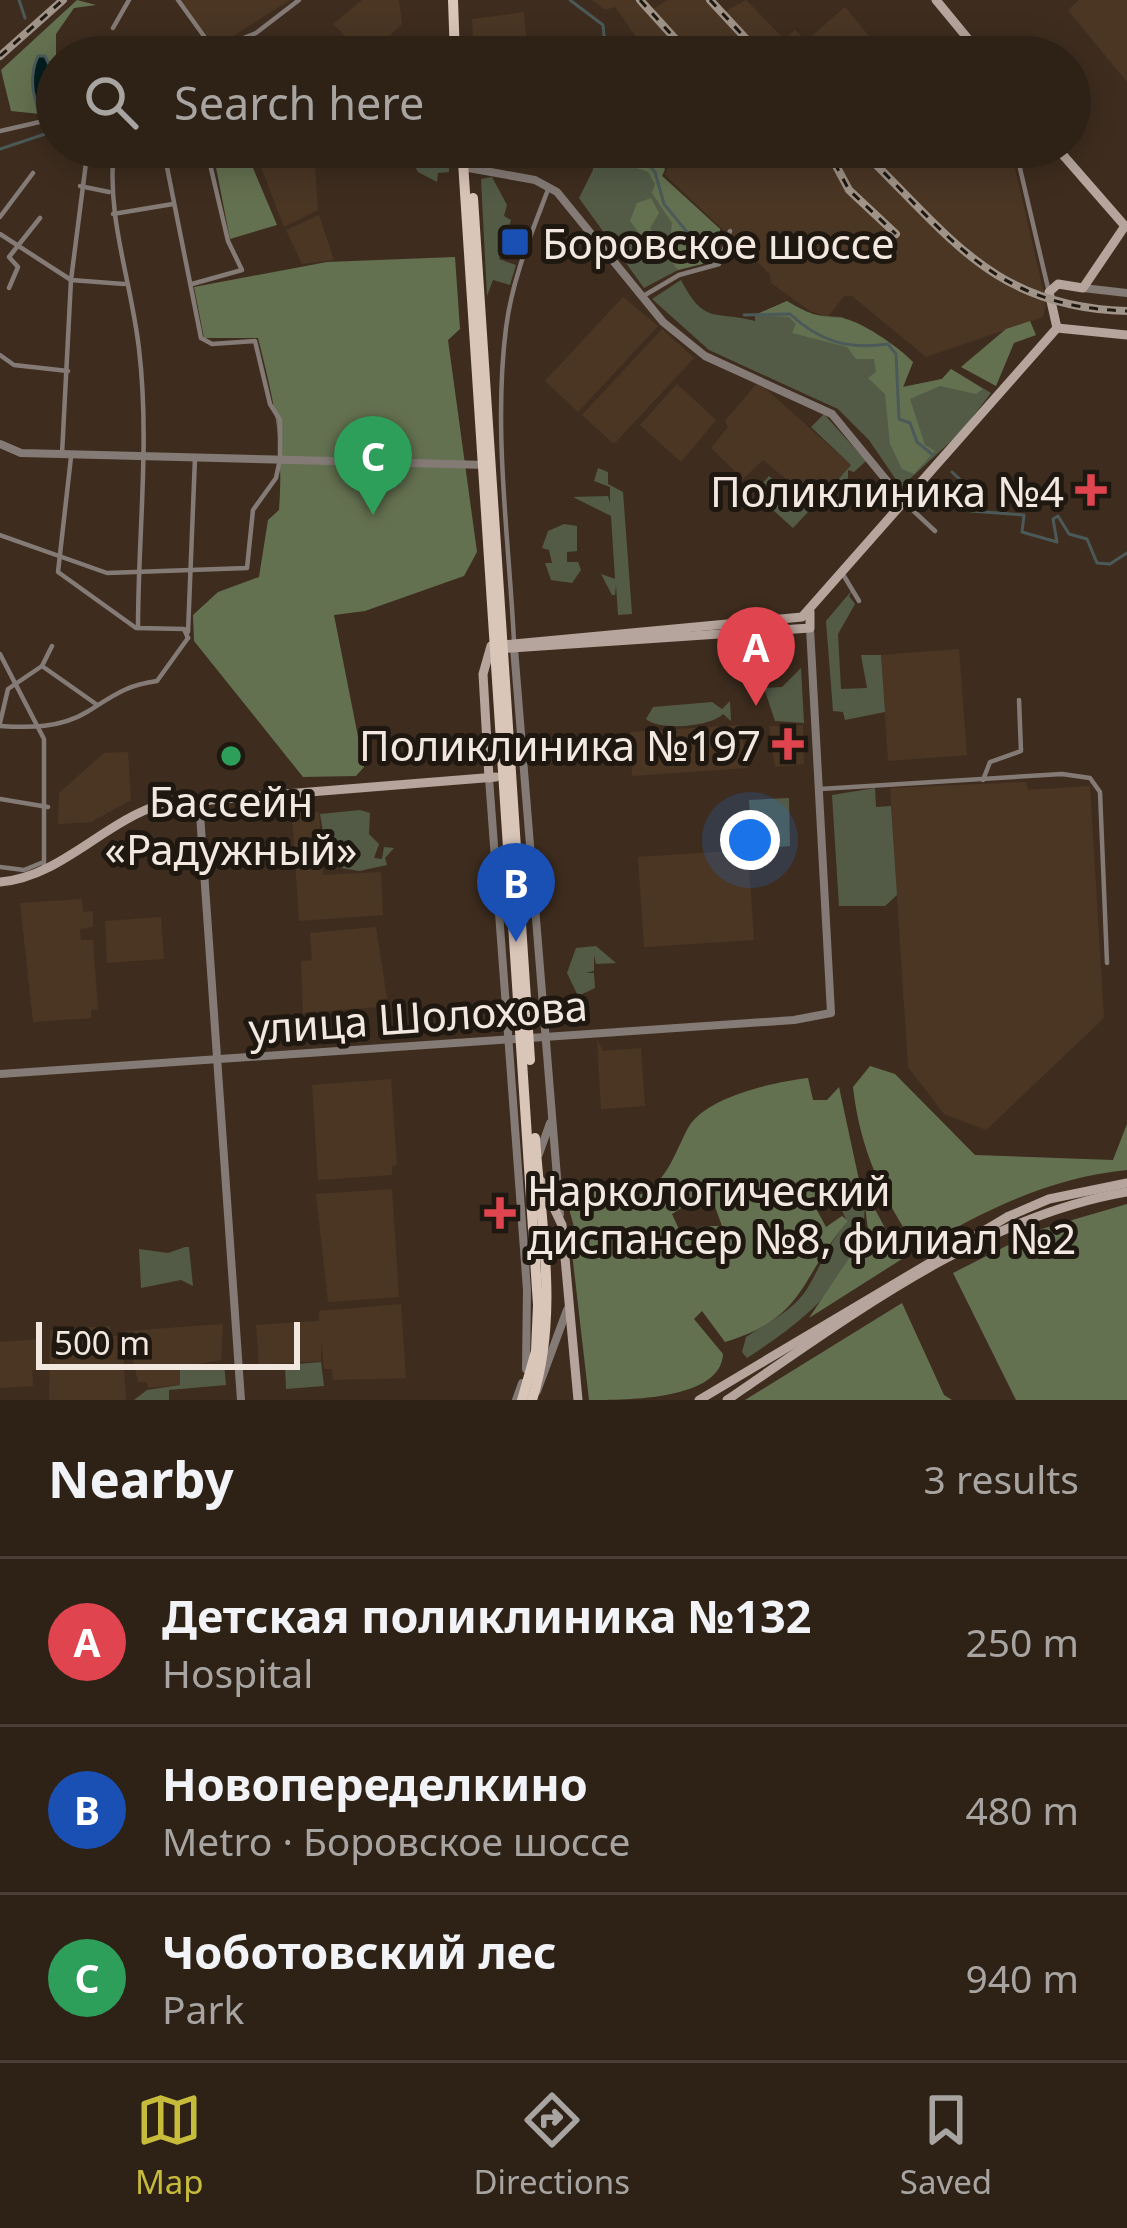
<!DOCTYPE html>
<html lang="en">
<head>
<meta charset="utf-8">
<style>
  body { margin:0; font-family:"Noto Sans",sans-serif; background:#3a2f24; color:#f1f3f6 }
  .scale { position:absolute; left:36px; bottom:30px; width:264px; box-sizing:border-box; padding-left:12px; border:6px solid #f3e8df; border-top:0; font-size:33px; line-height:42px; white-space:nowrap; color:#f3e8df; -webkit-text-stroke:9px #1f1811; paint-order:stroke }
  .you { position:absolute; left:750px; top:840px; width:42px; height:42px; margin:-30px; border:9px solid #fff; border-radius:50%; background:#1a73e8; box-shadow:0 0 0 18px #1a73e833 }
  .badge { display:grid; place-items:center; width:78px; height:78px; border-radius:50%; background:#c7bb3c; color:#fff; font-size:39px; font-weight:700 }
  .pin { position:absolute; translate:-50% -99px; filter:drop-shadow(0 3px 6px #0008) }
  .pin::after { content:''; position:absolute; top:63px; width:42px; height:36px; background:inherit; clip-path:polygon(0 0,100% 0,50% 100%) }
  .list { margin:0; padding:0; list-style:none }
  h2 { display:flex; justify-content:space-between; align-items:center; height:156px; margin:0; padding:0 48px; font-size:51px }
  h2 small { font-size:39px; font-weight:400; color:#a7a4a1 }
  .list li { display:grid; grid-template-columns:78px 1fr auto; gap:36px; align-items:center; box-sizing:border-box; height:168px; padding:0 48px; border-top:3px solid #493f36 }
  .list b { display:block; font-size:45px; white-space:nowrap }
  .list p { margin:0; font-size:39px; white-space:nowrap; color:#a7a4a1 }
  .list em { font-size:39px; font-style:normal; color:#a7a4a1 }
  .icon { flex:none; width:66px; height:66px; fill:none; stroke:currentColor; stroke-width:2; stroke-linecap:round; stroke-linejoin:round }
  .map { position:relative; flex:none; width:1127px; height:1400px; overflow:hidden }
  .search { position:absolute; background:#2e2217; box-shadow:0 6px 30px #0003; left:36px; right:36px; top:36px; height:132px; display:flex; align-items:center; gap:30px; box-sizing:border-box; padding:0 42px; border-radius:66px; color:#a7a4a1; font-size:45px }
  .sheet { height:660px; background:#2e2217 }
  nav { display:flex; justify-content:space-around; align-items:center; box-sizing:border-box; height:168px; border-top:3px solid #493f36; background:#2e2217; font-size:33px; color:#a7a4a1 }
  nav a { display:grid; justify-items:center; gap:6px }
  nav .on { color:#c7bb3c }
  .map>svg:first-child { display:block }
  .built { fill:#4b3624 }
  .green { fill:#535b47 }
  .forest { fill:#647150; fill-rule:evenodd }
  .water { fill:#031d1e; stroke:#4b5a58; stroke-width:3 }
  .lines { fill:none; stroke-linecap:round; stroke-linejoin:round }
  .stream { stroke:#4b5a58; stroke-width:3 }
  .minor { stroke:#857b76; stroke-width:4.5 }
  .tertiary { stroke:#857b76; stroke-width:8 }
  .secondary { stroke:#b5a59c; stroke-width:9 }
  .primary { stroke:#dac5b9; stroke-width:10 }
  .rail-casing { stroke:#a09387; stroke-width:8 }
  .rail { stroke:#1f1811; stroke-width:3; stroke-dasharray:9; stroke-linecap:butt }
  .transit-dot { fill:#1a4fb4; stroke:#1f1811; stroke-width:4.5 }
  .health-dot { fill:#e0444e; stroke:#1f1811; stroke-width:4.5 }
  .leisure-dot { fill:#2e9e5b; stroke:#1f1811; stroke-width:4.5 }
  .labels { text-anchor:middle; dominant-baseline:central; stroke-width:10; stroke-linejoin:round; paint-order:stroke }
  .poi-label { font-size:42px; fill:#f3e8df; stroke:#1f1811; text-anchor:start }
  .street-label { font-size:42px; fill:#f3e8df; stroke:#1f1811 }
</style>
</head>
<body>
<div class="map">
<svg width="1127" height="1400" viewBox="0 0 1127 1400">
  <rect width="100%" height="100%" fill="#3e2d1f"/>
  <g class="built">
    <path d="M180 0H290L216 47Z"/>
    <path d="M362 0H399L402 24 366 57 333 24Z"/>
    <path d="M592 0H638L647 13 667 0H716L726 11 746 0 784 39 795 30 806 41 845 7 883 53 895 57H632L642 45 615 7 605 10Z"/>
    <path d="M1079 0H1127V82L1068 10Z"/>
    <path d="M524 12 528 57H474L472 19Z"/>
    <path d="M644 147H958L968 161 1010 147 1046 302 1043 317 926 357 852 296H844L828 317 810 311 771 283 770 274 664 174 668 168Z"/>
    <path d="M314 148 318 210 284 227 258 159Z"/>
    <path d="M319 215 334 260 302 264 286 230Z"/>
    <path d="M623 297 658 326 578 412 545 381Z"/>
    <path d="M662 329 694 358 614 444 582 415Z"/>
    <path d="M758 382 851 465 815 503 763 460 743 479 711 448 728 427 725 421Z"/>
    <path d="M677 384 716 420 681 462 640 425Z"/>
    <path d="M959 649 967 755 888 761 881 655Z"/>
    <path d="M740 725 748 768 632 776 630 732Z"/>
    <path d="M803 725 804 764 775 767 769 726Z"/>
    <path d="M128 752 131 800 91 822 58 824 59 793 104 753Z"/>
    <path d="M1026 782 1028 790 1090 786 1104 1018 986 1130 944 1114 908 1067 890 788Z"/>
    <path d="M319 812 323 875 381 872 383 915 299 921 292 813Z"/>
    <path d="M748 850 754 940 644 947 638 857Z"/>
    <path d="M82 899 83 912 93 911V927L80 929 81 940H93L98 1009 91 1010V1018L33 1022 20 903Z"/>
    <path d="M161 917 164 959 107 963 105 921Z"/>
    <path d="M376 927 387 999 378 1000 379 1007 303 1013 301 961 312 960 310 933Z"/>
    <path d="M597 1039 603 1051 641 1048 645 1106 601 1109Z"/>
    <path d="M391 1079 397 1165 392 1166V1175L318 1180 312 1085Z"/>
    <path d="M392 1189 399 1297 328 1302 316 1194Z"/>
    <path d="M401 1304 406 1378 333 1380 332 1369H324L321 1339V1361L259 1365 256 1325 319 1321V1311Z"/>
    <path d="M223 1324 221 1360 180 1367V1385L148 1388 147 1382H138L126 1331Z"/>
    <path d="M110 1326 111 1336H122L126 1400H49L50 1330Z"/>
    <path d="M40 1339 42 1369 32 1370 33 1386 0 1388V1342Z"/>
  </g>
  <g class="green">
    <path d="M592 147H642L665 169 662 176 720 229 718 260 678 270 644 288 579 198 593 170Z"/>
    <path d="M448 148 449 172 438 173 437 182 418 172 406 151Z"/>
    <path d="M492 177 507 205 504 216 511 220 499 259 516 265 510 285 493 280 487 296 481 179Z"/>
    <path d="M681 280C705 326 714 310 755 321V315L787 301 810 315 842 317 913 362 903 387 942 379 951 369 991 393 961 432 901 487 869 440 838 409 709 350 652 299Z"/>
    <path d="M824 414 866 461 854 472 848 470V478L828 498 824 495 851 465 811 427Z"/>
    <path d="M598 468 608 472V484L623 492 632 614 618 615 616 585 615 595H612L601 574 615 579 611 516 573 497 608 496 610 503V487L594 481Z"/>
    <path d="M769 476 808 512 793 528 754 493Z"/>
    <path d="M564 524 577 526V551L567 552V562H578L581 570 572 583 551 580 545 563H552L549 550 542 548 548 531Z"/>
    <path d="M853 589 849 596 855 604 838 634 841 689 867 688 861 655H881L885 712 845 720 843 712 833 711 826 621Z"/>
    <path d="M801 668 804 723 775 721 764 688 782 687Z"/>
    <path d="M730 701 731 721 723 714C710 727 660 731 646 719L653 707 712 702 722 709Z"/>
    <path d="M875 788 876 807 891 806 897 895 885 906H839L832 795Z"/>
    <path d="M789 798 790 846 755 849 753 830 763 829 762 818H750L749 800Z"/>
    <path d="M360 810 370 813 369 834 379 844 374 858 382 859 384 847 394 848 385 858 387 865 359 871 329 866 320 814Z"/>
    <path d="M596 946 616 963 596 964 594 955V971L586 973H594L595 988 578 996 567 973 576 948Z"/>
    <path d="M855 1190 864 1197C872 1269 803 1322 747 1358L742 1352 746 1337C767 1323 793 1311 807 1289 821 1266 829 1242 847 1222L837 1198Z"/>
    <path d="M185 1247H189L193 1286 181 1280 141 1288 139 1249 168 1253Z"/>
    <path d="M321 1362 324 1386 286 1389 285 1365Z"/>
    <path d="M224 1364 226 1385 169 1390V1400H134L147 1390 180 1385V1368Z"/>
  </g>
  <g class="forest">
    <path d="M77 0 96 5 74 8 56 34V64L38 57 35 102 40 114 11 111 1 70Z"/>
    <path d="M212 147 245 149 277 225 230 239Z"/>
    <path d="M616 147H642L665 169 662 176 720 229 718 260 678 270 668 257 672 223 652 193 655 184 648 172 622 163Z"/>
    <path d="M651 198 659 213 650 228 663 247 657 257 630 221 637 203Z"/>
    <path d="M455 257 460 329 448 340 477 552 464 576 365 611 334 615 364 767 356 776 303 777 194 641 193 615 218 592 259 577 268 520 279 510C284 444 274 401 258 338H204L194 287 327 262Z"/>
    <path d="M787 301C807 313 817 317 840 318 859 319 900 348 913 362L903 387 942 379 951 369 983 389 976 394 940 386 910 399 925 445 935 451 914 474 902 469 890 444 885 394 868 378 876 372 874 359H856L847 347 792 333 796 324 789 317 755 315Z"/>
    <path d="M1030 321 1036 335 1014 343 996 386 961 367 1006 329Z"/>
    <path d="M870 1066 895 1074 975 1155 1113 1160 1127 1124V1170C1052 1177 981 1211 918 1250 883 1198 860 1150 853 1087Z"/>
    <path d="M808 1078 813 1100H827L839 1087 859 1180 902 1259 809 1318 868 1230 864 1197 847 1185 813 1203 826 1227 842 1216 848 1221C799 1277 808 1317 725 1342L702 1311 694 1319 723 1354C721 1400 628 1400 589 1400L571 1244 577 1238 568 1205 570 1183C595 1174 619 1204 641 1194 668 1181 675 1152 688 1128 706 1096 775 1082 808 1078ZM709 1190 722 1226H702L683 1238 672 1214Z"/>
    <path d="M1127 1204V1400H1016L953 1273 1038 1230Z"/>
    <path d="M902 1303 944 1395 952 1400H745Z"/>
  </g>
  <path class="water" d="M38 56H45L57 82V109L40 114C32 95 29 75 38 56Z"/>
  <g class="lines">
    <g class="stream">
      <path d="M19 0 25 18"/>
      <path d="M570 0 603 25 606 57"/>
      <path d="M614 147 621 165 645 161 655 172 664 204 715 266"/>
      <path d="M0 149 57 130"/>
      <path d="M744 315 790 314C819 341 848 350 888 344L896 354 899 419 910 423 917 442 933 455"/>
      <path d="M952 472 970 489 966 505 971 511 1024 515 1022 532 1057 542 1053 519 1058 516 1069 534 1087 539 1097 563 1110 564 1127 553"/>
    </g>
    <g class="minor">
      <path d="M178 0 214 50 256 33 299 0"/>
      <path d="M113 28 129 0"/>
      <path d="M0 131 57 118"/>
      <path d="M114 147C106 218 131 279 139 349 150 441 138 535 138 628"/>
      <path d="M1015 147 1048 288"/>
      <path d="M80 186 109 192"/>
      <path d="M113 214 173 204"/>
      <path d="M0 217 33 173"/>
      <path d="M0 234 71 280 124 284"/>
      <path d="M192 284 242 270 228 241 206 147"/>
      <path d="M9 288 18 267 9 257 40 218"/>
      <path d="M645 295 679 275 719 264 730 231"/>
      <path d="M0 355 14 365 68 371"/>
      <path d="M62 454 71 280 88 147"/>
      <path d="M71 457 58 572 136 628 184 629 188 638"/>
      <path d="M905 503 935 531"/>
      <path d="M0 535 107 573 247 568 253 510 276 478 280 459V420L270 404 255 341 212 344 201 338 163 147"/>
      <path d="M844 576 859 601"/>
      <path d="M188 632 195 458"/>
      <path d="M514 642C509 539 493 431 506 328 512 279 532 232 549 187"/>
      <path d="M0 654 44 739V869"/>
      <path d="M42 666 96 704"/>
      <path d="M0 723 8 689 42 666 52 646"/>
      <path d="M0 726C30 728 60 728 87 712 113 696 126 685 157 681L188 638"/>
      <path d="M983 780 990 762 1021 751 1019 700"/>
      <path d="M820 789 1062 774 1090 778 1100 792 1107 963"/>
      <path d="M0 799 48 807"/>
      <path d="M0 867 24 870 41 863"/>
    </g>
    <g class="tertiary">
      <path d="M463 167 535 180 557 192 663 322 705 356 832 414 905 503"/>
      <path d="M1083 288 1127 293"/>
      <path d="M0 444 21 453 487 465"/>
      <path d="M514 648 560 1214"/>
      <path d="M489 778 527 1290 526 1369"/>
      <path d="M199 800 241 1400"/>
      <path d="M0 1074 794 1020 831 1013 810 628"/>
      <path d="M539 1154 550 1123"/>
      <path d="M537 1391 567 1310"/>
      <path d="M516 1400 522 1383"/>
    </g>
    <g class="secondary">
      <path d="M936 0 983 57"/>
      <path d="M1056 147 1125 226 1083 288 1058 284 1049 292 1057 328"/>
      <path d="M1057 328 1127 335"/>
      <path d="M496 649 810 628V612"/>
      <path d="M489 778 483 674 491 646 802 617 1057 328"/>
      <path d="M0 882C61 877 104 821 162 804L496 777"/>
      <path d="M541 1181 562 1225 578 1400"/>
      <path d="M699 1400 1007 1217 1049 1199 1127 1183"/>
      <path d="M727 1400C849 1317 980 1217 1127 1192"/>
    </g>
    <g class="primary">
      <path d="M453 0 455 57"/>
      <path d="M462 147 538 1305 536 1351 522 1400"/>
      <path d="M473 198 530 1060"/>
      <path d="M532 1400C559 1315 541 1226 535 1138"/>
    </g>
    <g class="rail-casing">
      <g id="rail">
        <path d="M640 0 690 55"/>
        <path d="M710 0 763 57"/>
        <path d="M0 56 63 0"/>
        <path d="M826 147 849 190 896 234"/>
        <path d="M858 147C949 234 991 307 1127 311"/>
      </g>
    </g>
    <use href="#rail" class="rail"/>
  </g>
  <rect class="transit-dot" x="500" y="227" width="30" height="30" rx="6"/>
  <g class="health-dot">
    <path d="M1085 472h12v12h12v12h-12v12h-12v-12h-12v-12h12z"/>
    <path d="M782 726h12v12h12v12h-12v12h-12v-12h-12v-12h12z"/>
    <path d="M494 1195h12v12h12v12h-12v12h-12v-12h-12v-12h12z"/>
  </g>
  <circle class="leisure-dot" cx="231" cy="756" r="12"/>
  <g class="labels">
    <g class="poi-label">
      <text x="542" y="242">Боровское шоссе</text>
      <text x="1064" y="490" text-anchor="end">Поликлиника №4</text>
      <text x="761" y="744" text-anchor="end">Поликлиника №197</text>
      <text x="231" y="800" text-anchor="middle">Бассейн<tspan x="231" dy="48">«Радужный»</tspan></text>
      <text x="527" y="1189">Наркологический<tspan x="527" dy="48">диспансер №8, филиал №2</tspan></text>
    </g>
    <g class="street-label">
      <text transform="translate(418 1016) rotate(-4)">улица Шолохова</text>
    </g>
  </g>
</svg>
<div class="scale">500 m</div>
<div class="you"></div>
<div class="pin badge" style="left:756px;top:706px;background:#e0444e">A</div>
<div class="pin badge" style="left:516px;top:942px;background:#1a4fb4">B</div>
<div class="pin badge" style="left:373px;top:515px;background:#2e9e5b">C</div>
<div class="search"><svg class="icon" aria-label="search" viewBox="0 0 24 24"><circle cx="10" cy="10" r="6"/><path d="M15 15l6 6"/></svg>Search here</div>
</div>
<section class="sheet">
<h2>Nearby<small>3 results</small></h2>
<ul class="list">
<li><span class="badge" style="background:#e0444e">A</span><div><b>Детская поликлиника №132</b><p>Hospital</p></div><em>250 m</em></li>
<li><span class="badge" style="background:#1a4fb4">B</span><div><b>Новопеределкино</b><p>Metro · Боровское шоссе</p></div><em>480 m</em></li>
<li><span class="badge" style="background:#2e9e5b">C</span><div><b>Чоботовский лес</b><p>Park</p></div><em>940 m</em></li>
</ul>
</section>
<nav>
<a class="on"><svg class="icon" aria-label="map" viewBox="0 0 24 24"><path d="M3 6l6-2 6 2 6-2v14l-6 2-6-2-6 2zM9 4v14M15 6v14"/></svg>Map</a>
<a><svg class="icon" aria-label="directions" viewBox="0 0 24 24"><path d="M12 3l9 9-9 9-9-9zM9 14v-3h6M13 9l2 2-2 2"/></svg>Directions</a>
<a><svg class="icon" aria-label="saved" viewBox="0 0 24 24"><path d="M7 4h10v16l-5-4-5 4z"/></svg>Saved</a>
</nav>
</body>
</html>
